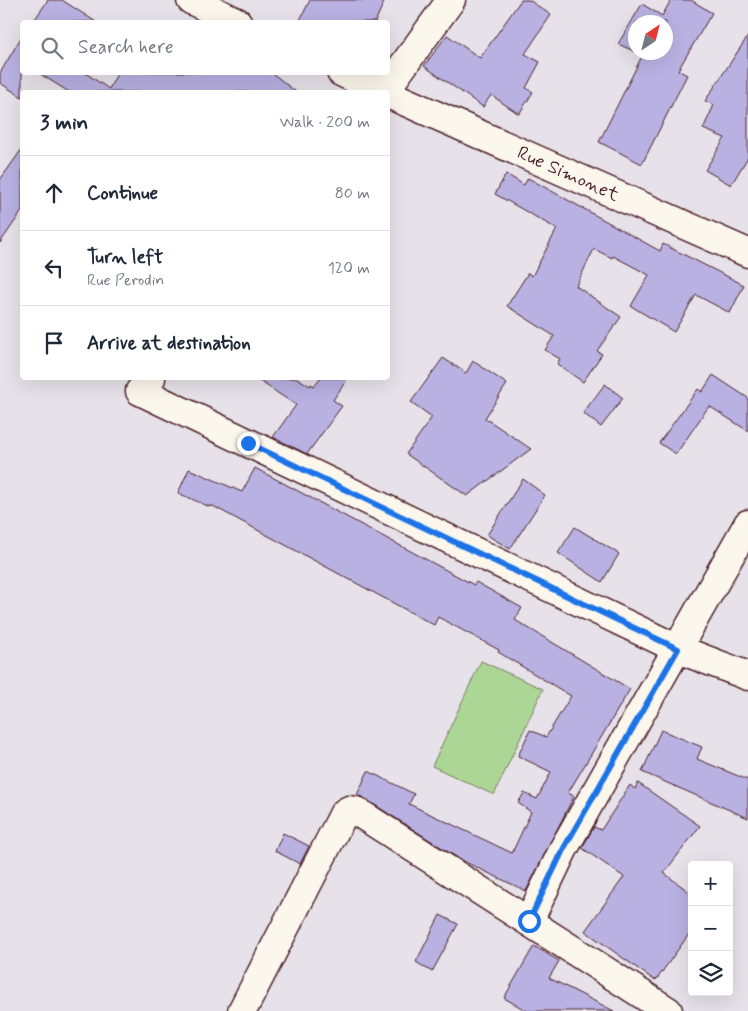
<!DOCTYPE html>
<html lang="en">
<head>
<meta charset="utf-8">
<style>
  body { margin:0; font-family:Mynerve,sans-serif; background:#f6f6f7; color:#1f2937 }
  .controls { position:absolute; right:15px; bottom:15px; display:grid; overflow:hidden; border-radius:5px; box-shadow:0 5px 20px #0002 }
  .controls button { width:45px; height:45px; display:grid; place-items:center; padding:0; border:0; border-bottom:1px solid #e0e1e3; background:#fff; color:#1f2937; font:25px sans-serif }
  .compass { position:absolute; left:628px; top:15px; width:45px; height:45px; border-radius:50%; background:#fff; box-shadow:0 5px 20px #0002; rotate:35deg }
  .stop { position:absolute; width:15px; height:15px; margin:-11px; border:4px solid #1a73e8; border-radius:50%; background:#fff }
  .stop.end { background:#1a73e8; border-color:#fff; box-shadow:0 1px 5px #0008 }
  .list { margin:0; padding:0; list-style:none }
  h2 { display:flex; justify-content:space-between; align-items:center; height:65px; margin:0; padding:0 20px; font-size:21px }
  h2 small { font-size:16px; font-weight:400; color:#747a83 }
  .list li { display:grid; grid-template-columns:32px 1fr auto; gap:15px; align-items:center; box-sizing:border-box; height:75px; padding:0 20px; border-top:1px solid #e0e1e3 }
  .list b { display:block; font-size:19px; white-space:nowrap }
  .list p { margin:0; font-size:16px; white-space:nowrap; color:#747a83 }
  .list em { font-size:16px; font-style:normal; color:#747a83 }
  .icon { flex:none; width:28px; height:28px; fill:none; stroke:currentColor; stroke-width:2; stroke-linecap:round; stroke-linejoin:round }
  .map { position:relative; flex:none; width:748px; height:1011px; overflow:hidden }
  .search { position:absolute; background:#fff; box-shadow:0 5px 20px #0002; left:20px; top:20px; width:370px; height:55px; display:flex; align-items:center; gap:12px; box-sizing:border-box; padding:0 18px; border-radius:5px; color:#747a83; font-size:19px }
  .panel { position:absolute; background:#fff; box-shadow:0 5px 20px #0002; left:20px; top:90px; width:370px; height:290px; border-radius:5px }
  .map>svg:first-child { display:block }
  .green { fill:#abd695; stroke:#7a7a60 }
  .building { fill:#b8b1e2; stroke:#4a1f2b }
  .lines { fill:none; stroke-linecap:round; stroke-linejoin:round }
  .street-casing { stroke:#4a1f2b; stroke-width:31 }
  .street { stroke:#fbf7ec; stroke-width:28 }
  .route { stroke:#1a73e8; stroke-width:6 }
  .labels { text-anchor:middle; dominant-baseline:central; stroke-width:4; stroke-linejoin:round; paint-order:stroke }
  .street-label { font-size:19px; fill:#4a1f2b; stroke:#fbf7ec }
</style>
</head>
<body>
<div class="map">
<svg width="748" height="1011" viewBox="0 0 748 1011">
  <rect width="100%" height="100%" fill="#e7e2e9"/>
  <filter id="ink" filterUnits="userSpaceOnUse"><feTurbulence type="fractalNoise" baseFrequency=".02" numOctaves="2"/><feDisplacementMap in="SourceGraphic" scale="10" xChannelSelector="R" yChannelSelector="G"/><feConvolveMatrix kernelMatrix="1 2 1 2 8 2 1 2 1" color-interpolation-filters="sRGB"/></filter>
  <g filter="url(#ink)">
    <path class="green" d="M481 661 543 689 494 795 432 766Z"/>
    <g class="building">
      <path d="M48 0H62L96 22H33Z"/>
      <path d="M310 0H385L375 22H299Z"/>
      <path d="M521 0H529L551 15 525 54 540 62 526 88 533 92 519 114 491 95 483 107 424 66 447 35 480 58Z"/>
      <path d="M671 0H691L712 13 678 70 687 75 642 164 599 142 642 56 636 52H666V22H636V52L618 44 642 4 662 16Z"/>
      <path d="M22 36V97L0 83V73Z"/>
      <path d="M748 36V157L731 185 705 170 725 138 703 129 714 105 705 101Z"/>
      <path d="M37 72H84L109 89 118 72H271L296 92H69Z"/>
      <path d="M22 149V211L0 243V180Z"/>
      <path d="M506 174 524 185 528 178 660 251 663 244 744 285 730 313 696 295 674 332 631 306 649 275 613 256 612 258 594 249 576 286 621 317 597 351 602 354 583 382 557 364 560 359 545 350 554 336 507 306 528 273 532 276 557 229 495 194Z"/>
      <path d="M443 358 466 373 473 361 507 384 485 418 531 449 467 496 406 454 432 417 411 402Z"/>
      <path d="M713 375 748 398V431L709 406 676 454 659 443 698 389 702 392Z"/>
      <path d="M255 378H297L310 386 311 384 314 386 320 378H348L333 400 342 406 307 454 273 437 296 405Z"/>
      <path d="M605 384 623 398 601 427 583 413Z"/>
      <path d="M255 468 474 585 476 582 522 608 515 620 630 689 568 793 574 796 526 891 461 860 364 798 357 795 368 771 414 794 409 804 512 853 531 812 518 803 524 793 537 799 551 772 518 756 530 730 546 737 571 696 498 652 499 650 438 617 434 625 211 505 210 507 178 493 189 469 242 492Z"/>
      <path d="M523 479 545 495 510 549 487 535Z"/>
      <path d="M575 527 619 554 602 582 558 553Z"/>
      <path d="M661 730 702 747 697 759 748 780V818L642 772Z"/>
      <path d="M638 783 700 826 664 873 692 894V930L657 979 654 980 585 931 624 877 582 848 594 827 601 830 630 785 635 789Z"/>
      <path d="M283 833 309 846 300 864 275 851Z"/>
      <path d="M440 915 458 924 432 972 416 962Z"/>
      <path d="M534 946 559 961 549 978 614 1011H527L504 998Z"/>
    </g>
    <g class="lines">
      <g class="street-casing">
        <g id="street">
          <path d="M191 0 237 22"/>
          <path d="M341 72 383 92"/>
          <path d="M384 92 451 0"/>
          <path d="M388 94 748 253"/>
          <path d="M151 378 140 391 678 649 748 676"/>
          <path d="M529 921 564 848 748 524"/>
          <path d="M242 1011 344 813 349 810 356 811 668 1011"/>
        </g>
      </g>
      <use href="#street" class="street"/>
    </g>
  </g>
  <g class="lines" filter="url(#ink)">
    <path class="route" d="M248 443 678 649 564 848 529 921"/>
  </g>
  <g class="labels">
    <g class="street-label">
      <text transform="translate(568 174) rotate(24)">Rue Simonet</text>
    </g>
  </g>
</svg>
<div class="controls">
<button>+</button>
<button>−</button>
<button><svg class="icon" aria-label="layers" viewBox="0 0 24 24"><path d="M12 4l9 5-9 5-9-5zM3 14l9 5 9-5"/></svg></button>
</div>
<svg class="compass" viewBox="-18 -18 36 36"><path d="M0-13l5 13h-10z" fill="#e53935"/><path d="M0 13l5-13h-10z" fill="#747a83"/></svg>
<div class="stop" style="left:529px;top:921px"></div>
<div class="stop end" style="left:248px;top:443px"></div>
<div class="search"><svg class="icon" aria-label="search" viewBox="0 0 24 24"><circle cx="10" cy="10" r="6"/><path d="M15 15l6 6"/></svg>Search here</div>
<section class="panel">
<h2>3 min<small>Walk · 200 m</small></h2>
<ul class="list">
<li><svg class="icon" aria-label="ahead" viewBox="0 0 24 24"><path d="M12 20V5M6 11l6-6 6 6"/></svg><div><b>Continue</b></div><em>80 m</em></li>
<li><svg class="icon" aria-label="left" viewBox="0 0 24 24"><path d="M17 20v-9H6M10 6l-5 5 5 5"/></svg><div><b>Turn left</b><p>Rue Perodin</p></div><em>120 m</em></li>
<li><svg class="icon" aria-label="arrive" viewBox="0 0 24 24"><path d="M6 21V4h12l-3 4 3 4H6"/></svg><div><b>Arrive at destination</b></div></li>
</ul>
</section>
</div>
</body>
</html>
